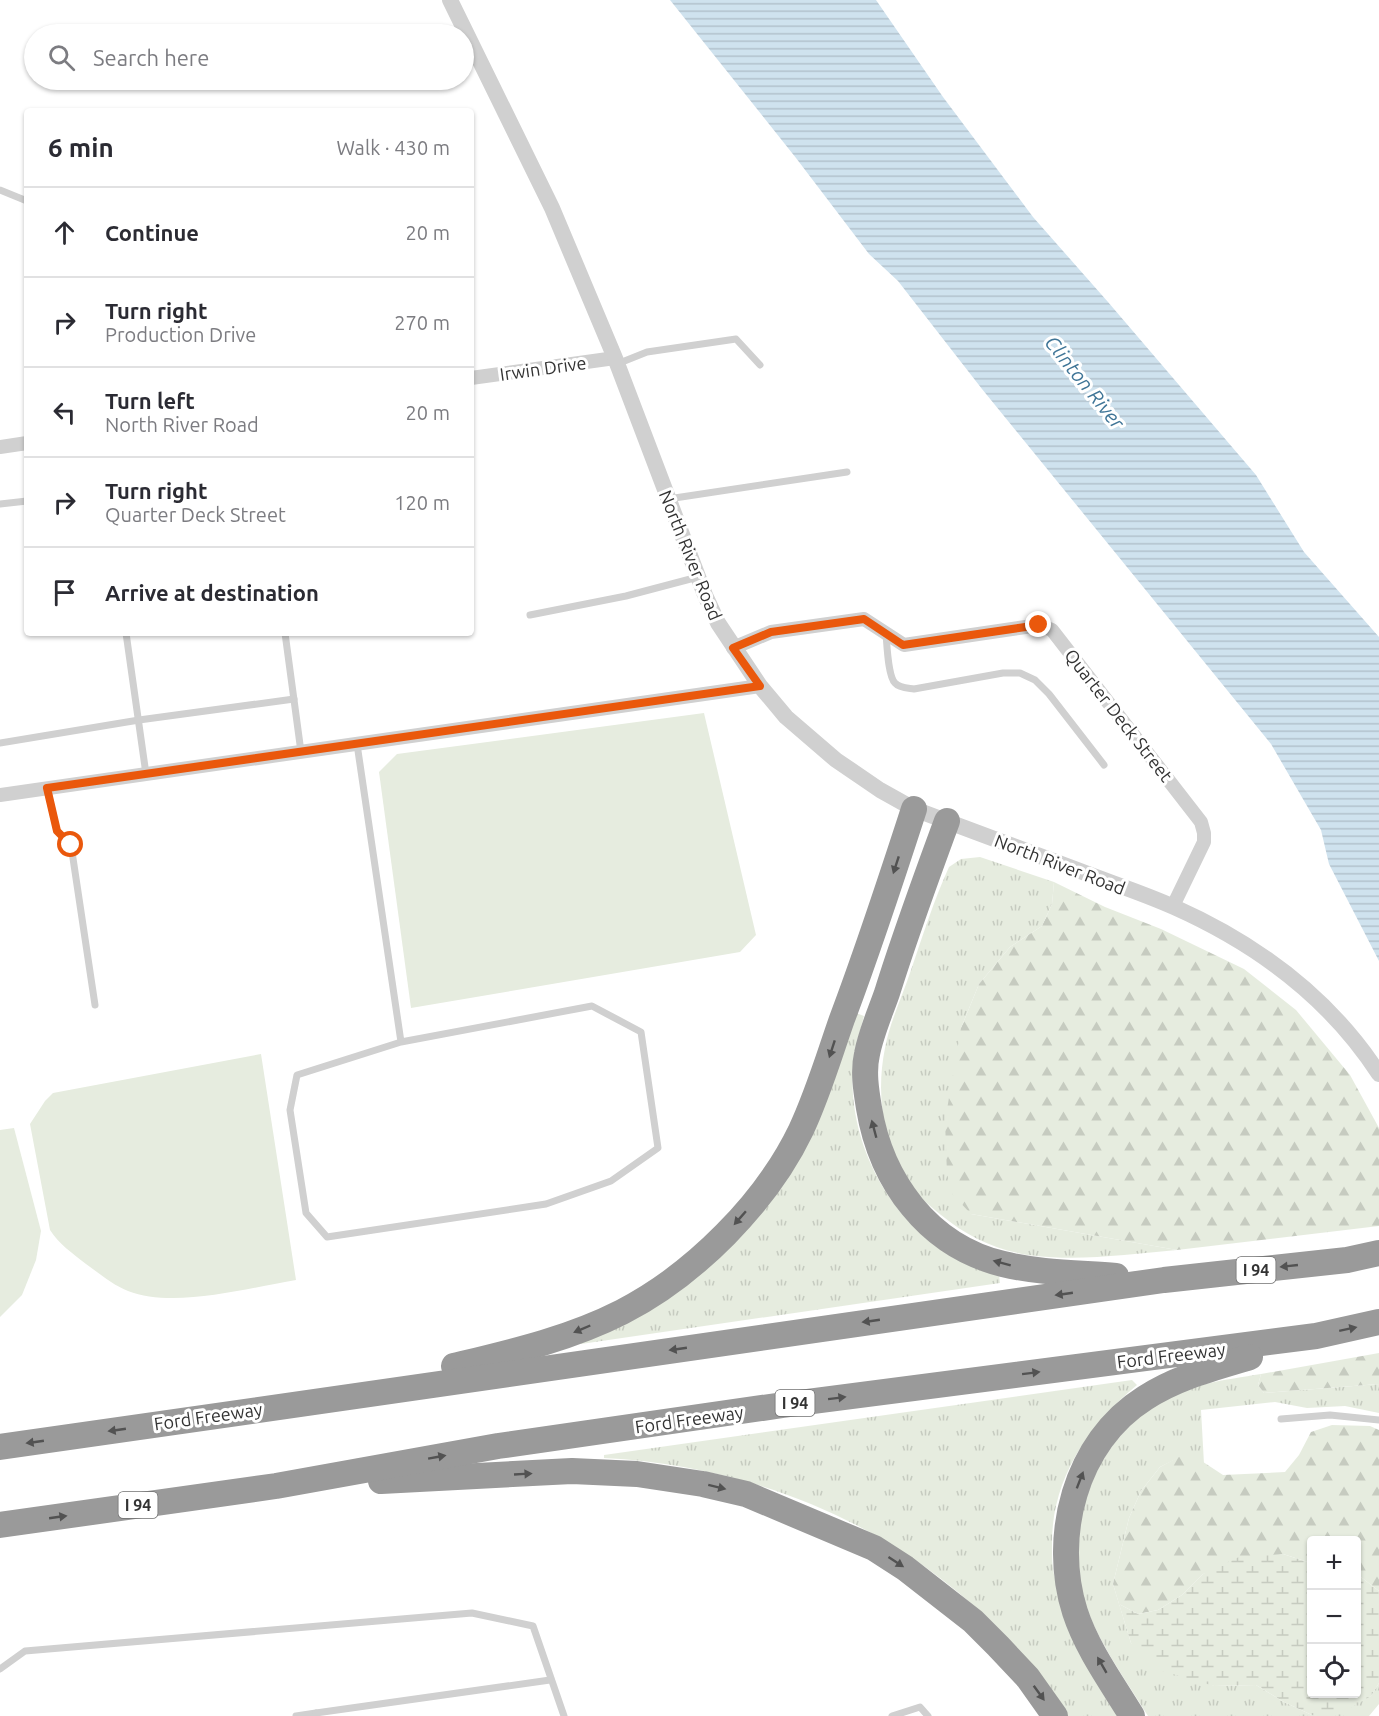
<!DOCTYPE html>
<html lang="en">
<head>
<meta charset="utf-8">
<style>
  body { margin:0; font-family:Ubuntu,sans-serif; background:#f2f2f3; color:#2b2b33 }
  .controls { position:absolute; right:18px; bottom:18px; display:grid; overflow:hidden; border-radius:6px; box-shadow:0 2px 4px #0004 }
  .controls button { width:54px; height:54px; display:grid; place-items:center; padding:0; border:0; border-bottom:2px solid #e1e1e2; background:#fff; color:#2b2b33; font:30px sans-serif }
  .stop { position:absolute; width:18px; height:18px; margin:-14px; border:4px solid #ea580c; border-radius:50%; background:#fff }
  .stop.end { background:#ea580c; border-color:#fff; box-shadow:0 2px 6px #0008 }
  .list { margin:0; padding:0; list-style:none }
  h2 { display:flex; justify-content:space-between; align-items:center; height:78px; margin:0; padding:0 24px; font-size:26px }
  h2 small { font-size:20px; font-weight:400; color:#7c7c81 }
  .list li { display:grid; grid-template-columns:39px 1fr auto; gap:18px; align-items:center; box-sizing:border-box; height:90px; padding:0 24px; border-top:2px solid #e1e1e2 }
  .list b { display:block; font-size:22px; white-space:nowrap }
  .list p { margin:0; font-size:20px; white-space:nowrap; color:#7c7c81 }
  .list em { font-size:20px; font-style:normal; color:#7c7c81 }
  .icon { flex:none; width:33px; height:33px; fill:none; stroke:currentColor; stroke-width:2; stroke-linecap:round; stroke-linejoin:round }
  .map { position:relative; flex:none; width:1379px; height:1716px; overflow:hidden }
  .search { position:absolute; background:#fff; box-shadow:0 2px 4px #0004; left:24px; top:24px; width:450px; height:66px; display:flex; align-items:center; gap:15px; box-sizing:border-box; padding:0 21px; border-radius:33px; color:#7c7c81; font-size:22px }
  .panel { position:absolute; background:#fff; box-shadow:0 2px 4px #0004; left:24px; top:108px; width:450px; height:528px; border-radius:6px }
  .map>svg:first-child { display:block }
  .grass { fill:url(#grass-tufts) }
  .forest { fill:url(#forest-firs) }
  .wetland { fill:url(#wetland-marsh) }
  .pitch { fill:#e6ecdf }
  .water { fill:url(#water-rules) }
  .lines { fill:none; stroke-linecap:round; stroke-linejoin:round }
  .service { stroke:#d0d0d0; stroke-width:7 }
  .minor { stroke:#d0d0d0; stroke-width:14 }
  .tertiary { stroke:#d0d0d0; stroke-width:16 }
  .motorway { stroke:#9a9a9a; stroke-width:26 }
  .oneway { fill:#525252 }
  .route { stroke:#ea580c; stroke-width:8 }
  .labels { text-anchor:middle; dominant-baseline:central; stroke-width:6; stroke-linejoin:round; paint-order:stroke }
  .shield { fill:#fff; stroke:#707070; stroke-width:1.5 }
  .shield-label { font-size:16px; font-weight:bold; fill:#333 }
  .street-label { font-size:18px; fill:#333; stroke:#fff }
  .water-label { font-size:20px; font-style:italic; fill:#3f7597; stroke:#fff }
</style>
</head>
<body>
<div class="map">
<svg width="1379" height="1716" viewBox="0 0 1379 1716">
  <defs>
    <pattern id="grass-tufts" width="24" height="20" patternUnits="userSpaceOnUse" patternTransform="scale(1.5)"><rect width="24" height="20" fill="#e6ecdf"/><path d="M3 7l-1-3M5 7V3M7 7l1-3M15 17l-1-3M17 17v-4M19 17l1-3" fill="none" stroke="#c6cbc0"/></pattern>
    <pattern id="forest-firs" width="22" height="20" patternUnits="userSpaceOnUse" patternTransform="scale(1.5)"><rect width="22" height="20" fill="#e6ecdf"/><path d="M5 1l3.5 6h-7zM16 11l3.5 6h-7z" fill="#c6cbc0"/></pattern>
    <pattern id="wetland-marsh" width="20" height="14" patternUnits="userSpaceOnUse" patternTransform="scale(1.5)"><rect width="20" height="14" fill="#e6ecdf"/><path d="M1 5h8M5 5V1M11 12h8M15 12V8" fill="none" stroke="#c6cbc0"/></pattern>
    <pattern id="water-rules" width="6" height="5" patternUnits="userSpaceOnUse" patternTransform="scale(1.5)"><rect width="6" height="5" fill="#cfe2ee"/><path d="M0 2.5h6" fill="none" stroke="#b2c2cd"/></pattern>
  </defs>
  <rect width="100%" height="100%" fill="#fff"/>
  <g class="grass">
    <path d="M980 857 1054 882 1052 904 1042 926 1010 947 979 984 961 1028 971 1214 1177 1250C1131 1254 1082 1261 1036 1256 1000 1252 969 1238 941 1215 929 1205 915 1194 906 1180 882 1141 876 1092 885 1048 890 1021 903 995 911 970 923 935 934 900 949 867L961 859Z"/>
    <path d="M856 1013 864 1016C860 1032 854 1049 853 1065 847 1142 889 1221 956 1259 969 1266 984 1271 999 1275L1000 1283 581 1344 580 1340 729 1244Z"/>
    <path d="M1261 1374 1258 1385 1264 1393 1379 1384V1413L1345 1406 1307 1408 1275 1402 1201 1410 1204 1464 1188 1453 1160 1467 1141 1491 1129 1518 1113 1584 1131 1643 1214 1686 1256 1685 1284 1702 1314 1716 1371 1696 1379 1683V1704L1369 1716H1148C1126 1680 1094 1637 1083 1596 1068 1533 1087 1464 1135 1421 1142 1415 1148 1408 1156 1403 1187 1384 1225 1380 1261 1374Z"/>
    <path d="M1132 1380 1137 1385C1088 1426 1051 1479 1052 1546 1052 1556 1052 1568 1055 1578 1059 1592 1068 1606 1074 1620 1089 1652 1103 1684 1118 1716H1068C1057 1698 1042 1683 1028 1666 1016 1651 1004 1635 990 1621 886 1520 747 1465 604 1458V1455Z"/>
  </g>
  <g class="forest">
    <path d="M1054 882 1105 907 1161 929 1244 969 1296 1010 1350 1075 1379 1128V1226L1177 1250 971 1214 953 1195 947 1174 945 1121 961 1028 979 984 1010 947 1042 926 1052 904Z"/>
    <path d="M1379 1353V1384L1264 1393 1258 1385 1261 1374Z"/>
    <path d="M1332 1425 1370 1426 1379 1430V1591L1357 1574 1356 1540H1312L1311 1563 1283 1554 1203 1574 1182 1595 1158 1610 1138 1614 1119 1604 1113 1584 1129 1518 1141 1491 1160 1467 1188 1452 1223 1475 1285 1472 1299 1455 1311 1432Z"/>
  </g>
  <path class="wetland" d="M1283 1554 1311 1563 1312 1694H1356L1357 1574 1379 1591V1683L1371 1696 1342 1713 1314 1716 1284 1702 1256 1685 1214 1686 1159 1670 1131 1643 1119 1604 1138 1614 1158 1610 1182 1595 1203 1574 1239 1557Z"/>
  <g class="pitch">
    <path d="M704 713 756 935 740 952 411 1008 379 772 397 754Z"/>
    <path d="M261 1054 296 1280C248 1288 174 1309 128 1291 113 1285 100 1274 86 1264 72 1253 59 1244 50 1230L30 1124 45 1101 53 1093Z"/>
    <path d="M14 1128 41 1231 36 1260 22 1295 0 1317V1130Z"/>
  </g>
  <path class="water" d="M670 0H876L943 97 1033 217 1108 302 1256 475 1304 552 1379 637V961L1329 864 1321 830 1271 744 982 389 898 281 869 254 796 158Z"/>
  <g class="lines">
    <g class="service">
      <path d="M0 190 27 201"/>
      <path d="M617 364 647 352 736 339 760 365"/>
      <path d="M668 499 847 472"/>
      <path d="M0 504 27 501"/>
      <path d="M530 615 626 596 698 577"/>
      <path d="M126 633 146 774"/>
      <path d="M285 633 301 752"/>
      <path d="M886 634C887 645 888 676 895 683 899 688 908 688 914 689L1003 673H1020L1035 680 1049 694 1104 765"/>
      <path d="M0 743 139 720 294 699"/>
      <path d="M357 744 401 1042 297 1075 290 1110 306 1213 327 1237 546 1204 611 1181 658 1148 641 1032 592 1006 401 1042"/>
      <path d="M47 788 57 831 71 845 95 1005"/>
      <path d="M1281 1419 1330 1415 1379 1420"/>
      <path d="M0 1669 25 1651 472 1613 533 1626 564 1716"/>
      <path d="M296 1716 316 1713"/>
      <path d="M317 1716 316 1713 550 1680"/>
      <path d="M892 1716 920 1707 928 1716"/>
    </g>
    <g class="minor">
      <path d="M471 378 615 358"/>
      <path d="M0 447 27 443"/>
      <path d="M733 648 771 632 864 619 904 645 1039 625 1052 630 1201 822 1204 833V842L1173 906"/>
      <path d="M0 795 760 686"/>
    </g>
    <path class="tertiary" d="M450 0 552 208 615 358 705 595 718 623 760 686 786 717 836 760 880 790 914 809C969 830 1025 850 1080 871 1111 883 1143 893 1174 907 1257 944 1329 997 1379 1074"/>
    <g class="motorway">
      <path d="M947 821C926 878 905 935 887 993 880 1013 871 1033 867 1054 863 1071 866 1090 869 1108 881 1181 928 1246 1003 1264 1039 1273 1079 1273 1116 1276"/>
      <path d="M454 1366C512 1352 569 1339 622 1312 694 1275 766 1203 801 1130 818 1094 829 1056 842 1019 868 950 891 880 914 809"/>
      <path d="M0 1447 1164 1280 1347 1260 1379 1253"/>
      <path d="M381 1481 572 1471 637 1474 703 1484 746 1494 874 1548 905 1568 973 1621 998 1646 1028 1678 1055 1716"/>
      <path d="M0 1525 276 1486 498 1446 783 1405 1316 1336 1379 1322"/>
      <path d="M1132 1716C1112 1683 1087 1649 1075 1612 1051 1537 1075 1442 1145 1398 1177 1377 1214 1368 1250 1357"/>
    </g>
  </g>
  <defs><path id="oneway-solid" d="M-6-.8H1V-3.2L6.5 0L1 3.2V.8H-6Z" transform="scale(1.5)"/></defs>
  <g class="oneway">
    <use href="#oneway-solid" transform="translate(896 865) rotate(108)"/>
    <use href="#oneway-solid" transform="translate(832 1049) rotate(108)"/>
    <use href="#oneway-solid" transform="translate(874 1129) rotate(-105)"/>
    <use href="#oneway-solid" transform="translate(740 1218) rotate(131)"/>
    <use href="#oneway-solid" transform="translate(1002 1263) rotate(-165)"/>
    <use href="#oneway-solid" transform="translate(1289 1266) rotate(174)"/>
    <use href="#oneway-solid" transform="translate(1064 1294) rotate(172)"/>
    <use href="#oneway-solid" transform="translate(871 1321) rotate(172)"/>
    <use href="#oneway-solid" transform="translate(582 1329) rotate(157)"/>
    <use href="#oneway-solid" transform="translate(1348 1329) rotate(-12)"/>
    <use href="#oneway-solid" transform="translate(678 1349) rotate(172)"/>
    <use href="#oneway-solid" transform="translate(1031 1373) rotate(-7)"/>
    <use href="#oneway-solid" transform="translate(837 1398) rotate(-7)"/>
    <use href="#oneway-solid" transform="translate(117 1430) rotate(172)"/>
    <use href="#oneway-solid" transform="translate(35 1442) rotate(172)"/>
    <use href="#oneway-solid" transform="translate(437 1457) rotate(-10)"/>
    <use href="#oneway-solid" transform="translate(523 1474) rotate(-3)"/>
    <use href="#oneway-solid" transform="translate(1080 1480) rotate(-69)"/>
    <use href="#oneway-solid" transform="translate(717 1487) rotate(14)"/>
    <use href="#oneway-solid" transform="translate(58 1517) rotate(-8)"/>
    <use href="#oneway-solid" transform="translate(896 1562) rotate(33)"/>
    <use href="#oneway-solid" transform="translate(1102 1665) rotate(-120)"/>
    <use href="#oneway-solid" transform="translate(1039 1693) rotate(54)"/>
  </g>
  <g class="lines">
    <path class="route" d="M71 845 57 831 47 788 760 686 733 648 771 632 864 619 903 645 1039 625"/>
  </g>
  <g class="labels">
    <g class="shield">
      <rect x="1236.5" y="1257" width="39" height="26" rx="4.5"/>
      <rect x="775.5" y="1390" width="39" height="26" rx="4.5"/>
      <rect x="118.5" y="1492" width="39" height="26" rx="4.5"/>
    </g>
    <g class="shield-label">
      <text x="1256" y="1270">I 94</text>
      <text x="795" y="1403">I 94</text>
      <text x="138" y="1505">I 94</text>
    </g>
    <g class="street-label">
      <text transform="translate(543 368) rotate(-8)">Irwin Drive</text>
      <text transform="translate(691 555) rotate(68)">North River Road</text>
      <text transform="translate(1119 715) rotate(52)">Quarter Deck Street</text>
      <text transform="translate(1060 864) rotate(21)">North River Road</text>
      <text transform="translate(1171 1355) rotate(-7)">Ford Freeway</text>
      <text transform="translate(208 1416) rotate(-8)">Ford Freeway</text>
      <text transform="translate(689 1419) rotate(-8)">Ford Freeway</text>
    </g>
    <g class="water-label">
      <text transform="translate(1085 382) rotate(51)">Clinton River</text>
    </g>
  </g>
</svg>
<div class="controls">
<button>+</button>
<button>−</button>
<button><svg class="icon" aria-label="locate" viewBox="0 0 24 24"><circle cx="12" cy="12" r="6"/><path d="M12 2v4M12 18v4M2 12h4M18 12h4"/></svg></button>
</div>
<div class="stop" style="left:71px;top:845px"></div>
<div class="stop end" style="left:1039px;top:625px"></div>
<div class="search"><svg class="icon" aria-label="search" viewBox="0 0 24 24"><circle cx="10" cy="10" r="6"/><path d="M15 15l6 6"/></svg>Search here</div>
<section class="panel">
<h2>6 min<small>Walk · 430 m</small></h2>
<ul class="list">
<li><svg class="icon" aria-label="ahead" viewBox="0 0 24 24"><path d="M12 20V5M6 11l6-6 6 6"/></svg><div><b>Continue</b></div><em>20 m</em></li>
<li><svg class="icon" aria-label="right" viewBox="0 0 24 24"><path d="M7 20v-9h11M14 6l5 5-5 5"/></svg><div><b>Turn right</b><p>Production Drive</p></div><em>270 m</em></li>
<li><svg class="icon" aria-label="left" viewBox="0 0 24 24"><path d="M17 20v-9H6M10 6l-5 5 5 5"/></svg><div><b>Turn left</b><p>North River Road</p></div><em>20 m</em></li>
<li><svg class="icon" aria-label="right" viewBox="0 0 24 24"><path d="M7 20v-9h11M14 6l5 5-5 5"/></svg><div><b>Turn right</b><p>Quarter Deck Street</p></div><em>120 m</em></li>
<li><svg class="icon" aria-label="arrive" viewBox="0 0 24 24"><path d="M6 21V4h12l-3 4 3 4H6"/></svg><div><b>Arrive at destination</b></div></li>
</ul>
</section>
</div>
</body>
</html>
